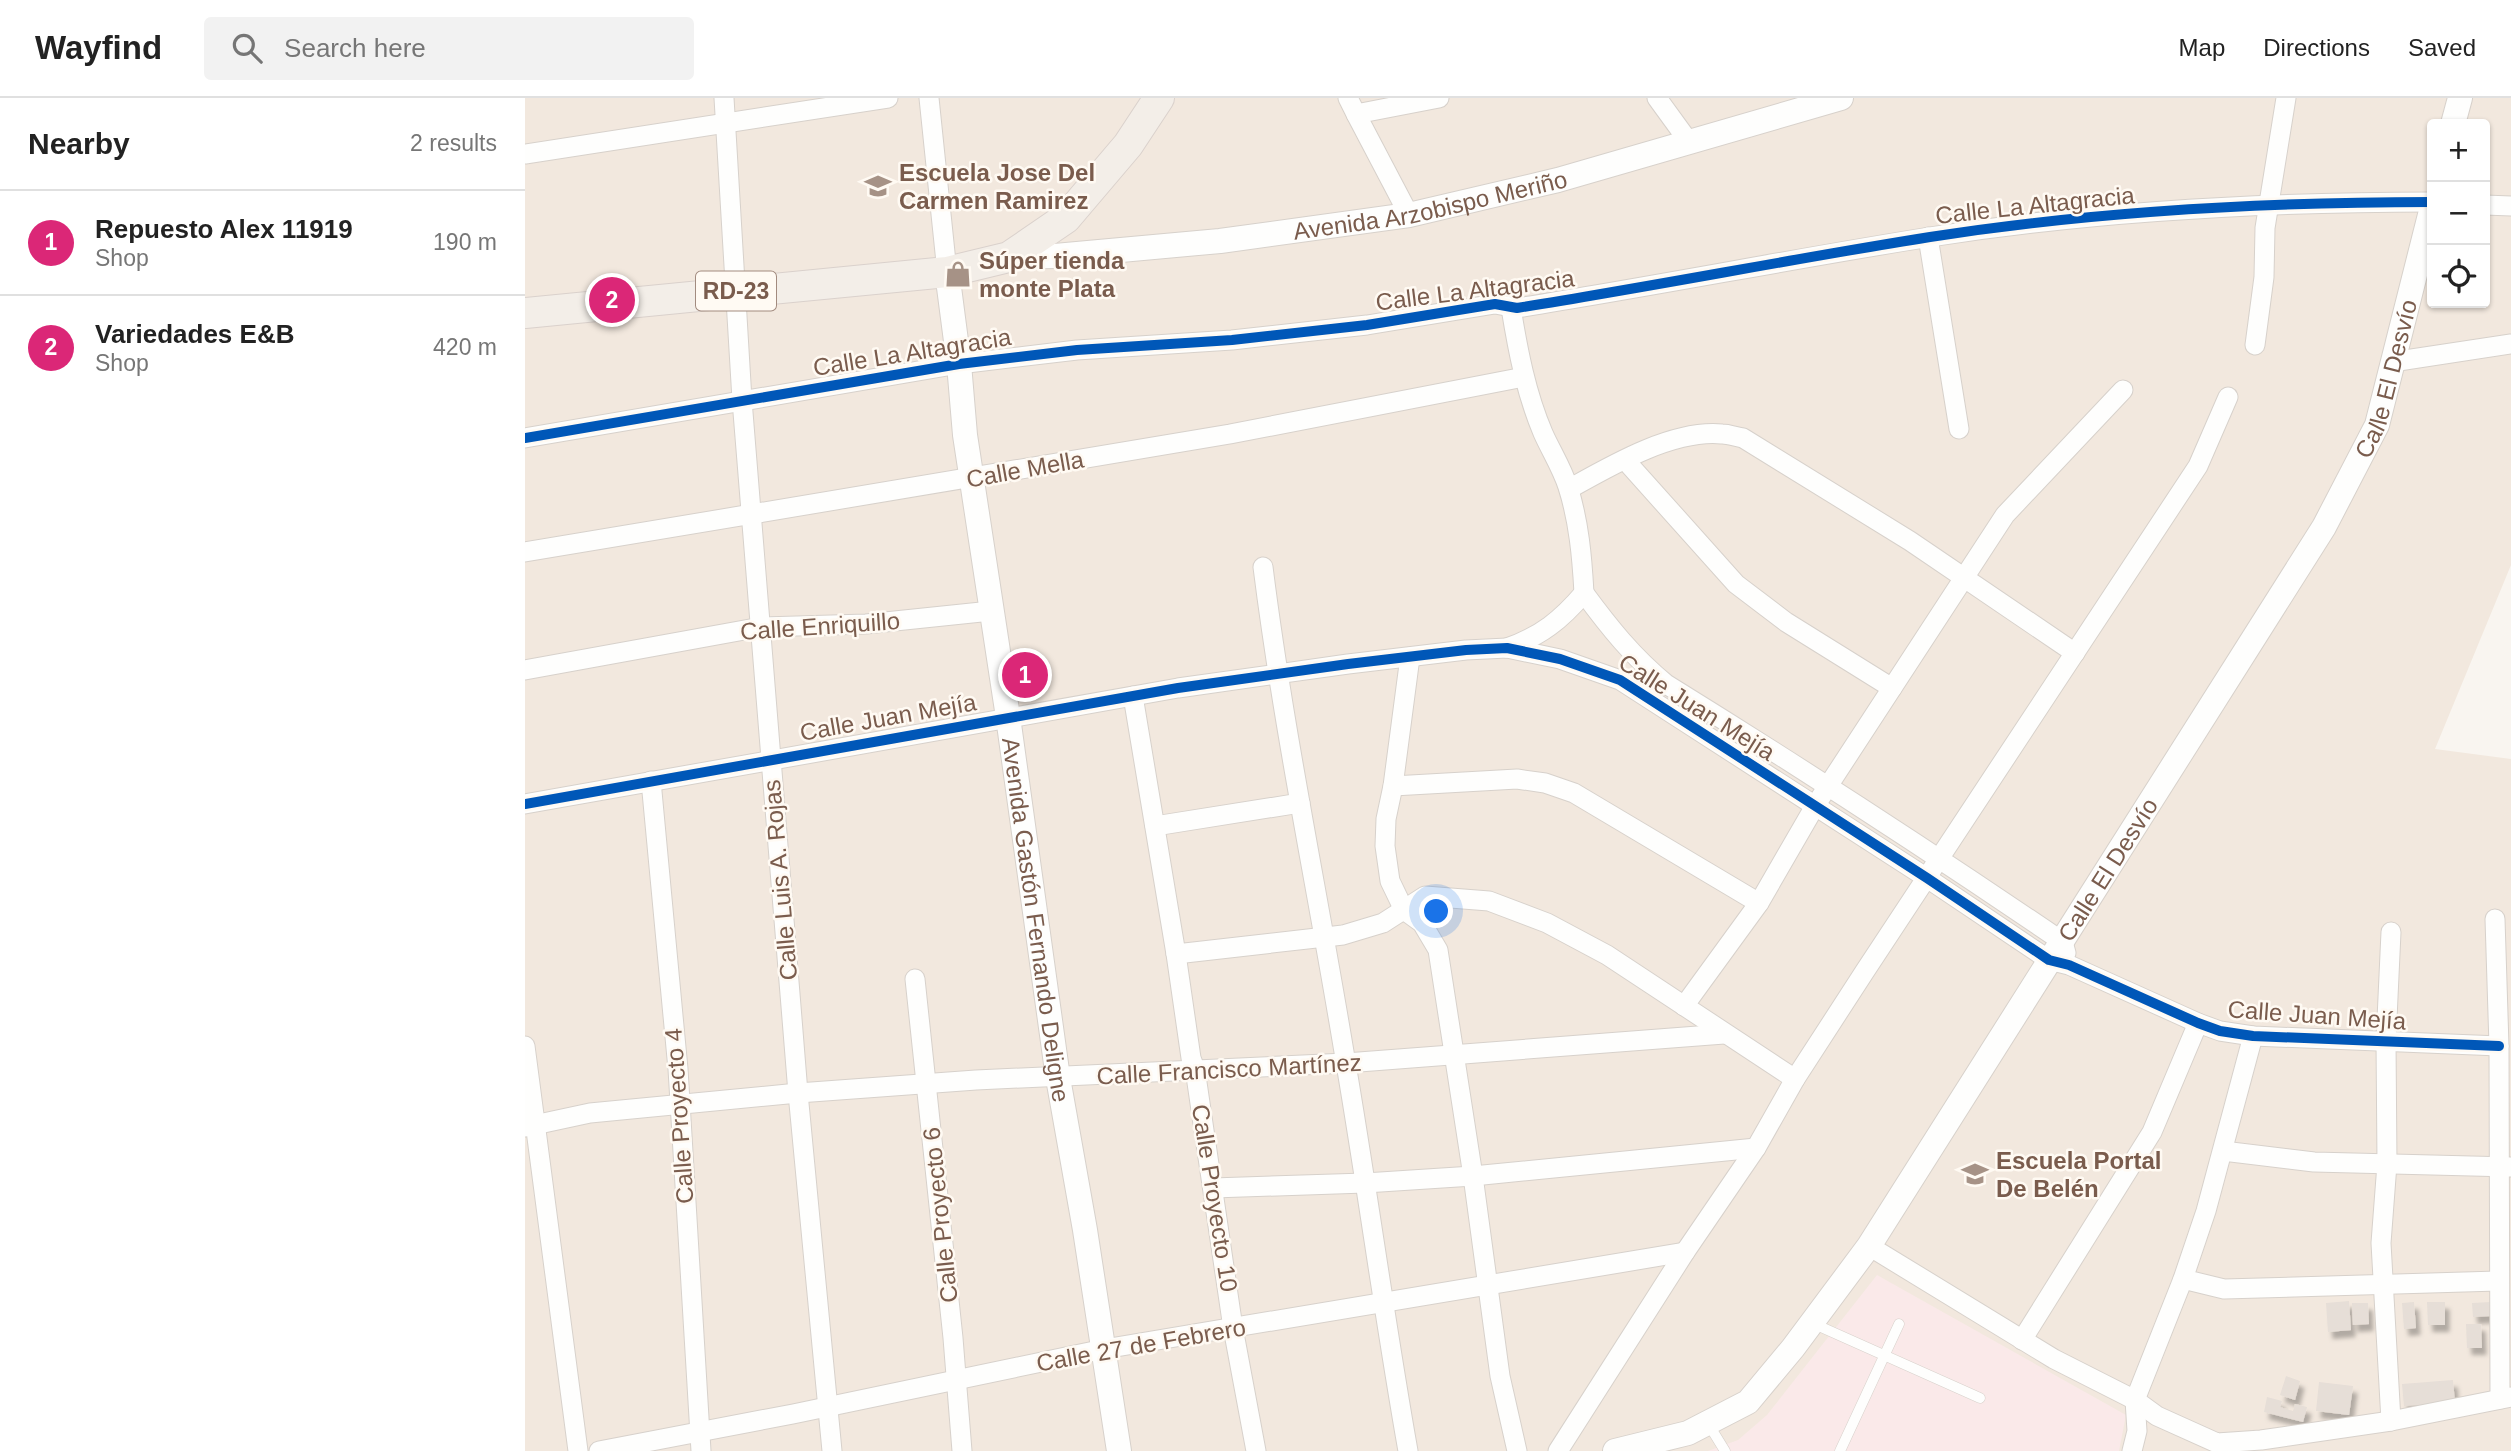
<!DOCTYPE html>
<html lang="en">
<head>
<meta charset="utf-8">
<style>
  body { margin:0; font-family:Arial,sans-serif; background:#f2f2f2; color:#222 }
  .controls { position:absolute; right:21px; top:21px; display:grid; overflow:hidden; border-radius:7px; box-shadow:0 2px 5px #0004 }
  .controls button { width:63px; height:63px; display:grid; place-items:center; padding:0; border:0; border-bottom:2px solid #e0e0e0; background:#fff; color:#222; font:35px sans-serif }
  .you { position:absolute; left:912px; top:814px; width:24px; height:24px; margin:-18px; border:5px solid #fff; border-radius:50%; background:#1a73e8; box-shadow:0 0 0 10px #1a73e833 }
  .badge { display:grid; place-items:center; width:46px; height:46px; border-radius:50%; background:#db2777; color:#fff; font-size:23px; font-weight:700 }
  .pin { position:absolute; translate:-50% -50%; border:4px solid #fff; box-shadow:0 2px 7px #0006 }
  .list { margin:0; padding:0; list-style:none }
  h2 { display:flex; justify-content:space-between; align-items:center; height:91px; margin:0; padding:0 28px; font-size:30px }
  h2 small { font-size:23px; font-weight:400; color:#767676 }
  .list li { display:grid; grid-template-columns:46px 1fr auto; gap:21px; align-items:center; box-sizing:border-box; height:105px; padding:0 28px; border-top:2px solid #e0e0e0 }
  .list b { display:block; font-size:26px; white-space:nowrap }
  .list p { margin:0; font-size:23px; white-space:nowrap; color:#767676 }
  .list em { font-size:23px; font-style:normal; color:#767676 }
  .icon { flex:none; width:38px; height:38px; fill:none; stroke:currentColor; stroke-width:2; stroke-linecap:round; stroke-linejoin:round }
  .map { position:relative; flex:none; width:1986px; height:1353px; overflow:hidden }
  header { display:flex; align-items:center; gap:42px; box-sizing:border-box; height:98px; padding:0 35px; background:#fff; border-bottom:2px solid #e0e0e0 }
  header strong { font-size:33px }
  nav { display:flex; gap:38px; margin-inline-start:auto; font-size:24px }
  .search { width:490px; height:63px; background:#f2f2f2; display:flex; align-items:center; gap:18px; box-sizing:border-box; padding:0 24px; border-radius:7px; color:#767676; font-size:26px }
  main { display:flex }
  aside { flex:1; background:#fff }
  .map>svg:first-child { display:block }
  .residential { fill:#f2e8de; fill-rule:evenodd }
  .medical { fill:#fae9e9 }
  .building { fill:#e6ded7; filter:url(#shadow) }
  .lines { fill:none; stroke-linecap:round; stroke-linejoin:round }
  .service-casing { stroke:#d7d1cb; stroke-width:11 }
  .minor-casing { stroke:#d7d1cb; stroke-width:21 }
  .tertiary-casing { stroke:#d7d1cb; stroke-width:26 }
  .primary-casing { stroke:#dad1cc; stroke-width:32 }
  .service { stroke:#fefefd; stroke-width:10 }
  .minor { stroke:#fefefd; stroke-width:19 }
  .tertiary { stroke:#fefefd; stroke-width:24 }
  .primary { stroke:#f3eee8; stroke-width:30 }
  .cycleway-casing { stroke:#fffaf3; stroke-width:15 }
  .cycleway { stroke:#0057b8; stroke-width:10 }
  .labels { text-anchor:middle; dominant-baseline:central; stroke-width:5; stroke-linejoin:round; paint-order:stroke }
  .shield { fill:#fffaf3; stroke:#a28b7f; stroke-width:2 }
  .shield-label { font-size:23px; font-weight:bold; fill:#7a5c4d }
  .poi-label { font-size:24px; font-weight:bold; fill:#7a5c4d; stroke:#fffaf3; text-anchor:start }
  .street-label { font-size:24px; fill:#7a5c4d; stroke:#fffaf3 }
</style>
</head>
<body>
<header>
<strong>Wayfind</strong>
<div class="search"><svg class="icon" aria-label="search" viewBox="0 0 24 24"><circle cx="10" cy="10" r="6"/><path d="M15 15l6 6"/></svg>Search here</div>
<nav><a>Map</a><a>Directions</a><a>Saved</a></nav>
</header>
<main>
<aside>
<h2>Nearby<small>2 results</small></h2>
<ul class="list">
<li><span class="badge">1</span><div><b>Repuesto Alex 11919</b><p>Shop</p></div><em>190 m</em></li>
<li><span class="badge">2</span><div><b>Variedades E&amp;B</b><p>Shop</p></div><em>420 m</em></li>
</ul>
</aside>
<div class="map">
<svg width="1986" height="1353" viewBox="0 0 1986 1353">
  <defs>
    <filter id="shadow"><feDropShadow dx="4.5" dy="7" stdDeviation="2" flood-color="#0004"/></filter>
  </defs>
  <rect width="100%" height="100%" fill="#f9f5f0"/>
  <path class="residential" d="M0 0H1986V467L1910 651 1986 661V1353H0ZM1907 26H1960V205H1907Z"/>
  <path class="medical" d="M1352 1177 1601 1317 1594 1353H1183L1213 1342 1242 1317Z"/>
  <g class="building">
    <path d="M1824 1203 1826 1232 1803 1234 1801 1205Z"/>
    <path d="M1889 1204 1891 1230 1879 1231 1877 1205Z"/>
    <path d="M1902 1204H1920V1227H1903Z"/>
    <path d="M1966 1204V1218L1948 1219 1947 1205Z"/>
    <path d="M1827 1205H1843L1844 1226 1828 1227Z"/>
    <path d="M1941 1226H1956L1957 1250H1942Z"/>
    <path d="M1761 1278 1775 1283 1770 1302 1755 1297Z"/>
    <path d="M1928 1282 1930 1305 1879 1308 1877 1286Z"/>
    <path d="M1794 1284 1828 1288 1824 1317 1791 1313Z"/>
    <path d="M1742 1299 1757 1303 1755 1309 1768 1313 1770 1306 1782 1309 1778 1324 1739 1314Z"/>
  </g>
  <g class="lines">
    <g class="service-casing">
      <g id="service">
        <path d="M1287 1225 1455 1300"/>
        <path d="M1184 1327 1200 1353"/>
        <path d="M1315 1353 1374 1226"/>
      </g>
    </g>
    <g class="minor-casing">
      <g id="minor">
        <path d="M199 0 217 302 273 995 307 1353"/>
        <path d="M404 0 422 174"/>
        <path d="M823 0 831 16 914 0"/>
        <path d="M1132 0 1164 44"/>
        <path d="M831 16 884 117"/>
        <path d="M0 56 363 0"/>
        <path d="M1960 107 1986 108"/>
        <path d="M1403 139 1434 331"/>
        <path d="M986 210C993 253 1001 295 1018 335 1026 353 1037 370 1043 389 1054 424 1057 459 1059 495"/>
        <path d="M1730 247 1739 179 1740 130 1761 0"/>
        <path d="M1867 264 1986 246"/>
        <path d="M0 340 434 266 552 252 707 242 842 227 970 206 992 210C1130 188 1267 161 1405 139 1571 113 1740 104 1907 104"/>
        <path d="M1100 362 1211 486 1261 524 1367 590"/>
        <path d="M1044 391C1085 368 1148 331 1197 336 1204 336 1211 339 1218 340L1385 443 1550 555"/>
        <path d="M0 454 705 336 999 279"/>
        <path d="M738 469C759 636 794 800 821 966 843 1095 860 1224 883 1353"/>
        <path d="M1059 495C1084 529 1108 559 1141 586 1275 669 1407 755 1538 844L1541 855"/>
        <path d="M982 550C1016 538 1036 522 1059 495"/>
        <path d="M885 559 868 688 861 721 860 748 865 783 879 812 897 825 913 852 948 1078 975 1278 992 1353"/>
        <path d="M0 572 236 529 341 526 466 513"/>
        <path d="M608 598 651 856 666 960 670 971 708 1230 731 1353"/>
        <path d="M126 683 153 971 176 1353"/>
        <path d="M868 688 992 681 1020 685 1049 695 1234 805"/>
        <path d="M0 706 653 590 823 566 941 552 982 550 1035 561 1095 582 1402 780 1524 862 1544 867 1673 925 1695 933 1728 938 1974 948"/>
        <path d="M630 728 775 705"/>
        <path d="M1970 821 1974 948 1975 1301"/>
        <path d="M1866 834 1861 943 1862 1066 1856 1145 1866 1323"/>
        <path d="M651 856 818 837 858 825 900 798 964 803 1022 825 1082 857 1270 981"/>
        <path d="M390 881 428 1240 437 1353"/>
        <path d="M1159 908 1234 805 1290 708 1480 417 1598 292"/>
        <path d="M0 948 53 1353"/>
        <path d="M0 1029 65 1015 273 995 451 982 821 965 1199 936"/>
        <path d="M1698 1053 1789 1064 1986 1069"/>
        <path d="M688 1090 840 1085 948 1078 1231 1050"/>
        <path d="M1344 1148 1529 1261 1610 1302 1632 1318 1692 1345 1736 1342 1866 1323 1986 1299"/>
        <path d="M1658 1181 1699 1191 1973 1183"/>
        <path d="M1497 1242 1627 1034 1673 925"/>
        <path d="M74 1353 268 1316 579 1251 1160 1154"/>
        <path d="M1033 1353 1160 1154 1231 1050 1270 981 1340 873 1673 368 1703 299"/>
        <path d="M1607 1353 1612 1333 1610 1302 1658 1181 1681 1113 1728 938"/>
      </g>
    </g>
    <g class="tertiary-casing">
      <g id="tertiary">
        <path d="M1928 26 1935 0"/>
        <path id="s1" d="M484 159 530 158 695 143 884 117 1033 82 1316 0"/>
        <path id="s2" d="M422 174 434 266 440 337 483 619 533 980 560 1132 594 1353"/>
        <path id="s3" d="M1090 1353 1163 1335 1223 1304 1268 1250 1344 1148 1799 429 1852 327 1907 109"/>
      </g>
    </g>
    <g class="primary-casing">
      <path id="primary" d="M0 215 422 174 484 159 541 120 603 47 634 0"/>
    </g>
    <use href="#service" class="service"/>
    <use href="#minor" class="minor"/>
    <use href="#tertiary" class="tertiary"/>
    <use href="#primary" class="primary"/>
    <g class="cycleway-casing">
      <g id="cycleway">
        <path d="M0 340 434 266 552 252 707 242 842 227 970 206 992 210C1130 188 1267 161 1405 139 1571 113 1740 104 1907 104"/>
        <path d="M0 706 653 590 823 566 941 552 982 550 1035 561 1095 582 1402 780 1524 862 1544 867 1673 925 1695 933 1728 938 1974 948"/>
      </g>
    </g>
    <use href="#cycleway" class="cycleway"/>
  </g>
  <defs>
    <g id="school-bare" transform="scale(2.1)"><path d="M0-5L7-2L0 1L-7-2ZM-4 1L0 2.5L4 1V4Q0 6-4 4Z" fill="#a69286" stroke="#fffaf3" stroke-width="2.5" paint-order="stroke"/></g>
    <g id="shop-bare" transform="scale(2.1)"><path d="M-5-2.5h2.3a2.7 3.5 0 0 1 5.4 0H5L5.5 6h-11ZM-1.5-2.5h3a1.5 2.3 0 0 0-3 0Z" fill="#a69286" stroke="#fffaf3" stroke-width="2.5" paint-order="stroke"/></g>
  </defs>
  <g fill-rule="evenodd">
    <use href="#school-bare" x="353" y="88"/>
    <use href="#shop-bare" x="433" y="176"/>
    <use href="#school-bare" x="1450" y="1076"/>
  </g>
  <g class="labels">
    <rect class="shield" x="171" y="173.5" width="80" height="39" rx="5"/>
    <g class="shield-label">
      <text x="211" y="193">RD-23</text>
    </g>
    <g class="poi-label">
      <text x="374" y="74">Escuela Jose Del<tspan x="374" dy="28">Carmen Ramirez</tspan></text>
      <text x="454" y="162">Súper tienda<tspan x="454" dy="28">monte Plata</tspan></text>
      <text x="1471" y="1062">Escuela Portal<tspan x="1471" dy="28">De Belén</tspan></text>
    </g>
    <g class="street-label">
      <text stroke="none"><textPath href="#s1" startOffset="425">Avenida Arzobispo Meriño</textPath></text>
      <text transform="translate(1510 107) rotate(-6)">Calle La Altagracia</text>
      <text transform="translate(950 192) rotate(-7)">Calle La Altagracia</text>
      <text transform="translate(387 254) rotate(-9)">Calle La Altagracia</text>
      <text stroke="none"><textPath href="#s3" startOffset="1353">Calle El Desvío</textPath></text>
      <text transform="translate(500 371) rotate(-10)">Calle Mella</text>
      <text transform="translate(295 528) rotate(-4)">Calle Enriquillo</text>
      <text transform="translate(1172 609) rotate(32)">Calle Juan Mejía</text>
      <text transform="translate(363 619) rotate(-10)">Calle Juan Mejía</text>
      <text stroke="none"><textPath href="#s3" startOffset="786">Calle El Desvío</textPath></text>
      <text transform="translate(255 782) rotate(-95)">Calle Luis A. Rojas</text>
      <text stroke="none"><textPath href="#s2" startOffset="654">Avenida Gastón Fernando Deligne</textPath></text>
      <text transform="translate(1792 917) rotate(4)">Calle Juan Mejía</text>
      <text transform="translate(704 971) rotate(-3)">Calle Francisco Martínez</text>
      <text transform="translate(154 1018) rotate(-94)">Calle Proyecto 4</text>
      <text transform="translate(690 1100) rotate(81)">Calle Proyecto 10</text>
      <text transform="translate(415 1117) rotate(-96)">Calle Proyecto 6</text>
      <text transform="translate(616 1247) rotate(-10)">Calle 27 de Febrero</text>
    </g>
  </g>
</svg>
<div class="controls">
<button>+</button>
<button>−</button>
<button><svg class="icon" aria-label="locate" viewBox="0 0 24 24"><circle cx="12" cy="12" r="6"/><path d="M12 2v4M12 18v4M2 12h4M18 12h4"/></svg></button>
</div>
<div class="you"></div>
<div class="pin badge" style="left:500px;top:577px">1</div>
<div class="pin badge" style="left:87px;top:202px">2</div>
</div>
</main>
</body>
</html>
